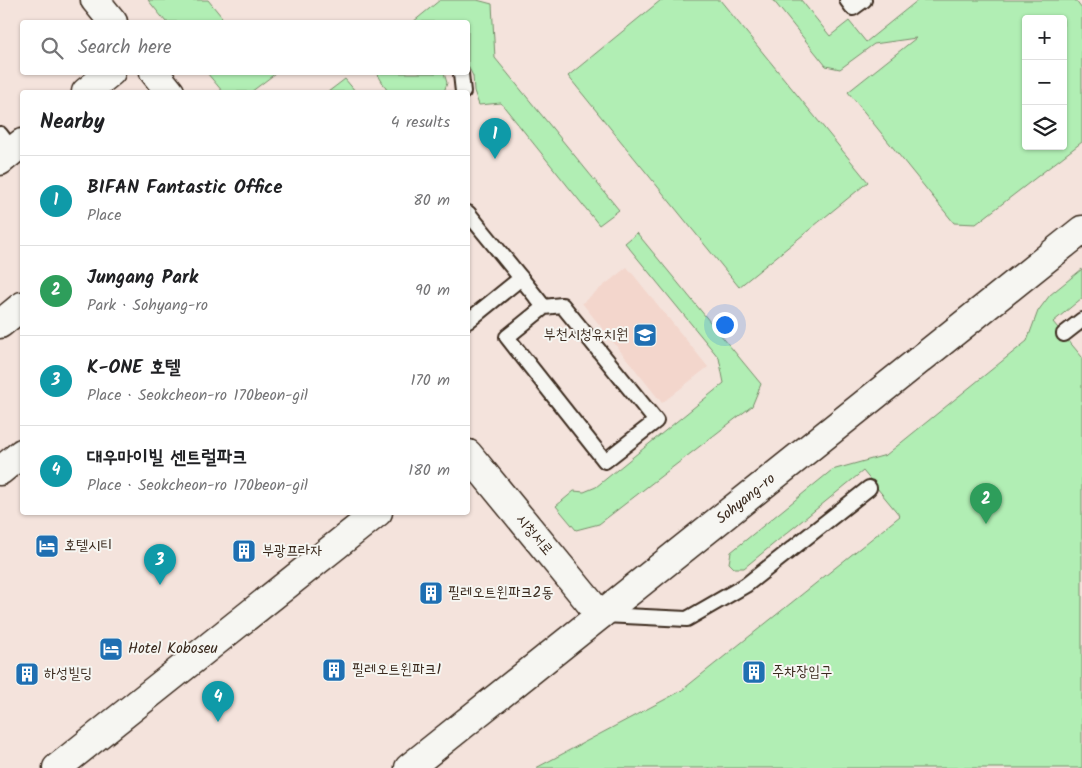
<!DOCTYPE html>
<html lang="en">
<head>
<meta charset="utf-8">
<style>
  body { margin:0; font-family:Kalam,"Poor Story",sans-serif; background:#f2f2f2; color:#202124 }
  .controls { position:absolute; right:15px; top:15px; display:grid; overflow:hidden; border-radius:5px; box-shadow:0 1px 4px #0004 }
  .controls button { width:45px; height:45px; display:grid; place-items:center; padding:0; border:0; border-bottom:1px solid #e0e0e0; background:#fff; color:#202124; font:25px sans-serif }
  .you { position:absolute; left:724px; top:324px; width:18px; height:18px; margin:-12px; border:4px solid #fff; border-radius:50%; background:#1a73e8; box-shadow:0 0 0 8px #1a73e833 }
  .badge { display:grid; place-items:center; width:32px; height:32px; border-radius:50%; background:#1f6fb2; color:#fff; font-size:16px; font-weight:700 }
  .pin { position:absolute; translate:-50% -41px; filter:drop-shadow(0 1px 2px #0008) }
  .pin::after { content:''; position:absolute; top:26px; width:18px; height:15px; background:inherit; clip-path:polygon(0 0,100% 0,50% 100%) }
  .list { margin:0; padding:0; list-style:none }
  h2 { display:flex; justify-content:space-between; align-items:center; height:65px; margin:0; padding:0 20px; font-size:21px }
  h2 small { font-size:16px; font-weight:400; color:#757577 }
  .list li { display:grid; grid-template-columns:32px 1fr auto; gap:15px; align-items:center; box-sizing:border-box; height:90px; padding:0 20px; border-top:1px solid #e0e0e0 }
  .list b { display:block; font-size:19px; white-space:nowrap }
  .list p { margin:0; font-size:16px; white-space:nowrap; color:#757577 }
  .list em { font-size:16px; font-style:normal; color:#757577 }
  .icon { flex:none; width:28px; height:28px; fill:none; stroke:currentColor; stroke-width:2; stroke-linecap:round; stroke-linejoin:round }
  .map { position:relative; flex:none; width:1082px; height:768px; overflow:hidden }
  .search { position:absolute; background:#fff; box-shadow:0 1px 4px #0004; left:20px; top:20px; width:450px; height:55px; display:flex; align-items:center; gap:12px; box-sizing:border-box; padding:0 18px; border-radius:5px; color:#757577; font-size:19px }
  .panel { position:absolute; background:#fff; box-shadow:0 1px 4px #0004; left:20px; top:90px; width:450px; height:425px; border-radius:5px }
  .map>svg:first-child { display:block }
  .built { fill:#f3d6cc }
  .green { fill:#b1eeb4; stroke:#768c69; fill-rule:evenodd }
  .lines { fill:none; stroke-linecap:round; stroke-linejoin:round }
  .lane-casing { stroke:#3b2a1e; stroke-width:18 }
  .street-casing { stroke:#3b2a1e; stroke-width:31 }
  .secondary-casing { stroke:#3b2a1e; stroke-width:31 }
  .lane { stroke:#f6f6f2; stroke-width:14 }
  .street { stroke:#f6f6f2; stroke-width:28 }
  .secondary { stroke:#f6f6f2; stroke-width:28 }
  .labels { text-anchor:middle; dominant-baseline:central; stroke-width:4; stroke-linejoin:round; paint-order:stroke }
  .poi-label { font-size:15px; fill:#3b2a1e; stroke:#f6f6f2; text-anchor:start }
  .street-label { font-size:15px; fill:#3b2a1e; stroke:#f6f6f2 }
</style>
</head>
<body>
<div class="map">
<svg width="1082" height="768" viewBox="0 0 1082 768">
  <rect width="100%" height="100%" fill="#f4e3dc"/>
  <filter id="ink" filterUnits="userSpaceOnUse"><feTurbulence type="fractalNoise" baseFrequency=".02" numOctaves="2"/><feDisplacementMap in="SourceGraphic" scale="10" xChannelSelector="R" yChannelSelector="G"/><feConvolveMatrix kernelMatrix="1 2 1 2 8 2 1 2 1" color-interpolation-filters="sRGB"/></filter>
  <g filter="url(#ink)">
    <path class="built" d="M627 267 708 367 662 403 582 303Z"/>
    <g class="green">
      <path d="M148 0H208L226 22H166Z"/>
      <path d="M440 0H477L492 4 495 58 619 210 599 225 501 103 479 105 474 91 473 76 468 66V22H413Z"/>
      <path d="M661 0H720L868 182 739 287 568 76Z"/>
      <path d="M773 0H801L830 36 849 21 866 42 918 0H1075L1082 9V142L976 224 954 223 848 92 916 38 874 44 840 69 826 66ZM1026 19H1063V146H1026Z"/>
      <path d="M207 73H276L251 92H223Z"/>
      <path d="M377 73H444L447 83 444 92H388Z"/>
      <path d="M345 79 356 92H328Z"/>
      <path d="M637 233 761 384 752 406 599 524 576 530 556 506 574 491 584 492 596 487 724 383 719 358 625 243Z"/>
      <path d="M1082 269V298L1053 322 1082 357V768H536L681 691 900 516 863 471 744 568H734L729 563 731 552 832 470 886 455 1027 341 1038 311 1050 295Z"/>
    </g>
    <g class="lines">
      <g class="lane-casing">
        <g id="lane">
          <path d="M847 0 853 8 864 0"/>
          <path d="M461 74 463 92"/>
          <path d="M0 134 13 151"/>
          <path d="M468 213 521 278 468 321"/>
          <path d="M521 278 544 307 562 305 656 421 605 461 507 337 544 307"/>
          <path d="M1064 334 1082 320"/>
          <path d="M604 615 687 619 746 585 869 488"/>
        </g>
      </g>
      <g class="street-casing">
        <g id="street">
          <path d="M95 0 113 22"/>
          <path d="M154 72 170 92"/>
          <path d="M86 92 111 72"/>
          <path d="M0 161 22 143"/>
          <path d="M0 324 22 306"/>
          <path d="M468 454 600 615"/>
          <path d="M0 471 22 453"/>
          <path d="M57 768 378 512"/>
        </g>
      </g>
      <g class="secondary-casing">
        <path id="secondary" d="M409 768 1082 230"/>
      </g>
      <use href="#lane" class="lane"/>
      <use href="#street" class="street"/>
      <use href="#secondary" class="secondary"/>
    </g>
  </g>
  <defs>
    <g id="school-square" transform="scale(1.25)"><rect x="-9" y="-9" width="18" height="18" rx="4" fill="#1f6fb2" stroke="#f6f6f2"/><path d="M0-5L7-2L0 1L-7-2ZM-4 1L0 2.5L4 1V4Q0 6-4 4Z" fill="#fff"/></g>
    <g id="hotel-square" transform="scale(1.25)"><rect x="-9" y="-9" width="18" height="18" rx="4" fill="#1f6fb2" stroke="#f6f6f2"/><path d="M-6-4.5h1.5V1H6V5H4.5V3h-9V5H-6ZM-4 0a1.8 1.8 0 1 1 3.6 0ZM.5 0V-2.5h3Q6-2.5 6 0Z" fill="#fff"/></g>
    <g id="building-square" transform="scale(1.25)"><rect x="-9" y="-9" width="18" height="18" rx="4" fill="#1f6fb2" stroke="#f6f6f2"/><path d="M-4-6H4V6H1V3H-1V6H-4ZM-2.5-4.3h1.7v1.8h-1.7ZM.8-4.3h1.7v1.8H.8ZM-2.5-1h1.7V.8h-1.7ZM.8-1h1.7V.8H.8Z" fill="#fff"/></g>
  </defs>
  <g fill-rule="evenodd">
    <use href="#school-square" x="645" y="335"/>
    <use href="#hotel-square" x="47" y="546"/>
    <use href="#building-square" x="244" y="551"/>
    <use href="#building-square" x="431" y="593"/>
    <use href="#hotel-square" x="111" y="649"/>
    <use href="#building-square" x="334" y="670"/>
    <use href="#building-square" x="754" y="672"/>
    <use href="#building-square" x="27" y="674"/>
  </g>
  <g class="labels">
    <g class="poi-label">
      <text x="628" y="335" text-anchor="end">부천시청유치원</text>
      <text x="64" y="546">호텔시티</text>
      <text x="262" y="551">부광프라자</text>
      <text x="448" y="593">필레오트윈파크2동</text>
      <text x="128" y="649">Hotel Koboseu</text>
      <text x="352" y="670">필레오트윈파크1</text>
      <text x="772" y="672">주차장입구</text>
      <text x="44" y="674">하성빌딩</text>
    </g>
    <g class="street-label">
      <text transform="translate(746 499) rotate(-39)">Sohyang-ro</text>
      <text transform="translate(534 535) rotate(50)">시청서로</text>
    </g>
  </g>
</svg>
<div class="controls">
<button>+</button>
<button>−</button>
<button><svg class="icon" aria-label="layers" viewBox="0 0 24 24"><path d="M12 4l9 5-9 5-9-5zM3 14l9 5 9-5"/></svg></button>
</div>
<div class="you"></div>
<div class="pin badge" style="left:495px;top:159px;background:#0f9aa8">1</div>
<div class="pin badge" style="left:986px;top:524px;background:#2e9e5b">2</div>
<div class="pin badge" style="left:160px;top:585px;background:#0f9aa8">3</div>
<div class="pin badge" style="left:218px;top:722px;background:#0f9aa8">4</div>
<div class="search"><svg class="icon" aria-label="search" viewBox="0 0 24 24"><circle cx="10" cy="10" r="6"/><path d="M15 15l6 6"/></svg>Search here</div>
<section class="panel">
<h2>Nearby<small>4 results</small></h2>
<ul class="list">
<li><span class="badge" style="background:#0f9aa8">1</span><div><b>BIFAN Fantastic Office</b><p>Place</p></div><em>80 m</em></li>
<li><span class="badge" style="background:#2e9e5b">2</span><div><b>Jungang Park</b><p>Park · Sohyang-ro</p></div><em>90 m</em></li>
<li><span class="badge" style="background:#0f9aa8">3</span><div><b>K-ONE 호텔</b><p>Place · Seokcheon-ro 170beon-gil</p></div><em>170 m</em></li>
<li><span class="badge" style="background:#0f9aa8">4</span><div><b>대우마이빌 센트럴파크</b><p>Place · Seokcheon-ro 170beon-gil</p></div><em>180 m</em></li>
</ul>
</section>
</div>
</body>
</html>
